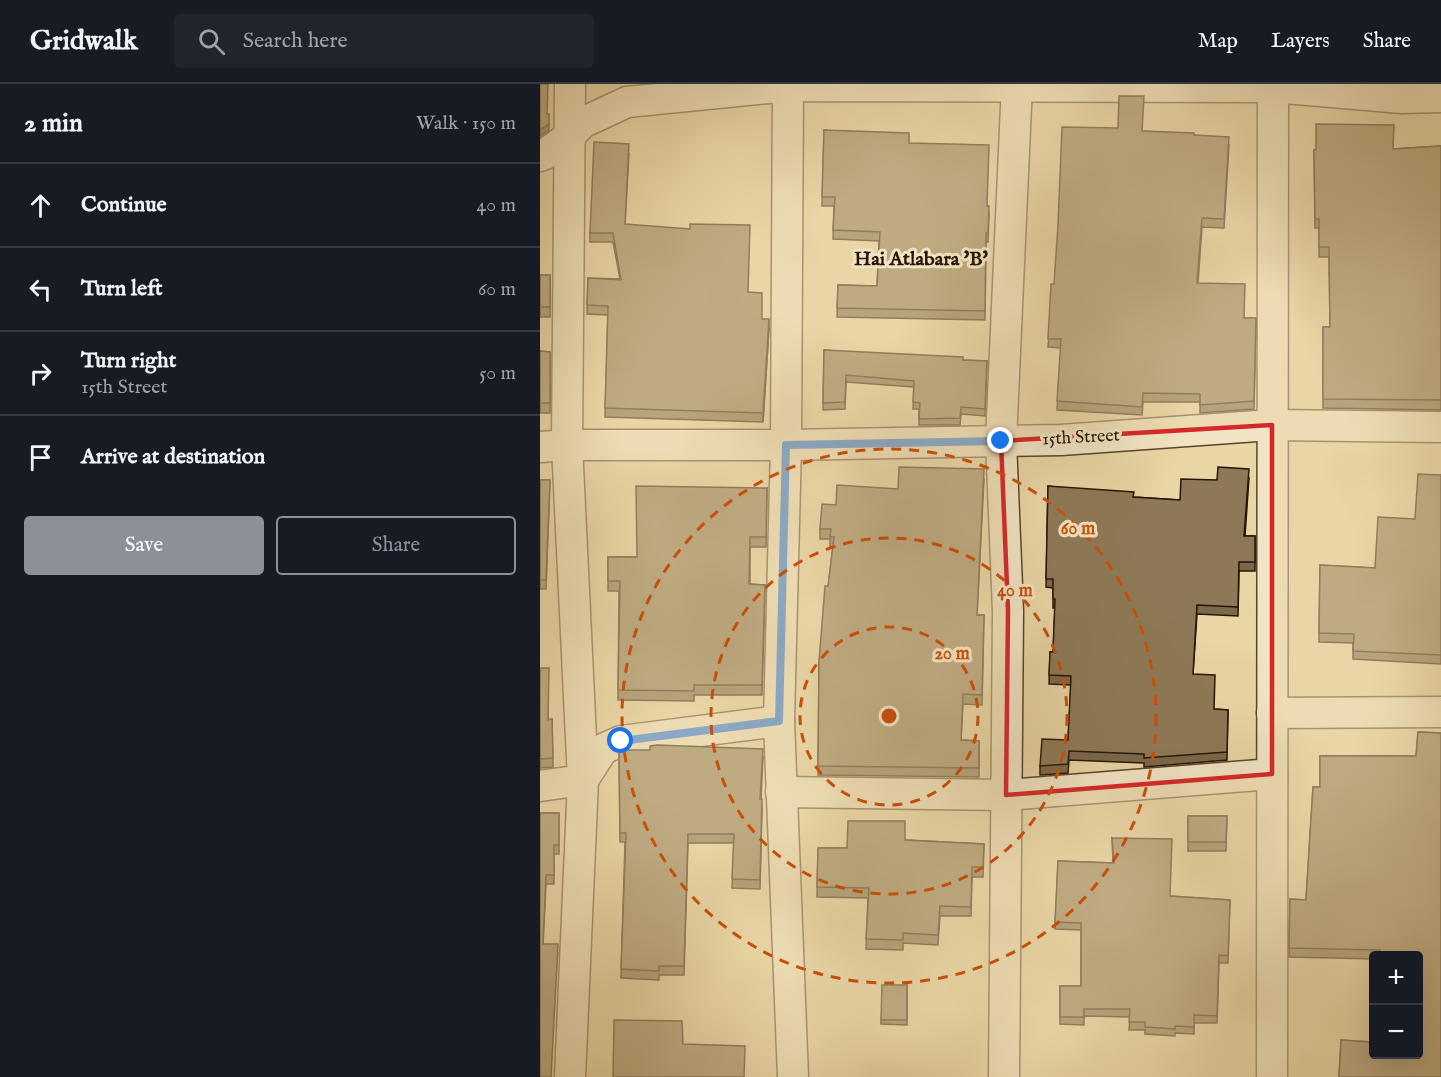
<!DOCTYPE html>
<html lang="en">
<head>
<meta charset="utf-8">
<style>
  body { margin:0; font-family:"IM FELL English",serif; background:#20242c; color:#f1f3f6 }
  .controls { position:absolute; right:18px; bottom:18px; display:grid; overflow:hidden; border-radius:6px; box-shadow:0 6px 24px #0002 }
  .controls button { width:54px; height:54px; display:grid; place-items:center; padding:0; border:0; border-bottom:2px solid #363941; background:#171b24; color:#f1f3f6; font:30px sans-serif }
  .stop { position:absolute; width:18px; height:18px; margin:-14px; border:4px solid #1a73e8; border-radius:50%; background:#fff }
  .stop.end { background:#1a73e8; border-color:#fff; box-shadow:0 2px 6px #0008 }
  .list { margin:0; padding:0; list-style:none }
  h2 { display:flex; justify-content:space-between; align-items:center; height:78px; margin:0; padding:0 24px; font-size:26px }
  h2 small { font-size:20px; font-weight:400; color:#9ea1a6 }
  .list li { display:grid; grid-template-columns:39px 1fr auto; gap:18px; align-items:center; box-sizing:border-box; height:84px; padding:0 24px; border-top:2px solid #363941 }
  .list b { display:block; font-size:22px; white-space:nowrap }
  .list p { margin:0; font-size:20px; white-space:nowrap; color:#9ea1a6 }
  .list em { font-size:20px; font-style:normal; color:#9ea1a6 }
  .actions { display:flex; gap:12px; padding:18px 24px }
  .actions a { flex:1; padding:14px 0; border:2px solid #8c9099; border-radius:6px; text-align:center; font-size:21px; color:#8c9099 }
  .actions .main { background:#8c9099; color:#fff }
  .icon { flex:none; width:33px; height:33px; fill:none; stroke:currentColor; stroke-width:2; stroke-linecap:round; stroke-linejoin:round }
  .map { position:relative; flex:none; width:901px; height:993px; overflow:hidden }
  header { display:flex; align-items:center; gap:36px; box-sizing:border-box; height:84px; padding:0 30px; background:#171b24; border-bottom:2px solid #363941 }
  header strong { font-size:28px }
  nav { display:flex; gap:33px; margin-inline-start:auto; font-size:21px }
  .search { width:420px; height:54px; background:#20242c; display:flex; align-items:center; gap:15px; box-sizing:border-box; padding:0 21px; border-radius:6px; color:#9ea1a6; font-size:22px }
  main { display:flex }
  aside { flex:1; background:#171b24 }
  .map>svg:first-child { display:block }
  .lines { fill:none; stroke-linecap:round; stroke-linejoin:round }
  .minor-casing { stroke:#59442b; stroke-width:33 }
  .minor { stroke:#f1e4c4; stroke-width:30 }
  .wall { fill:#79684b; stroke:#291402; stroke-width:1.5 }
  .shaded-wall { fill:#63553d; stroke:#291402; stroke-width:1.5 }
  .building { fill:#8d7957; stroke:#291402; stroke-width:1.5 }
  .route { stroke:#1a73e8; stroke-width:8 }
  .marked { fill:none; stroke:#d62828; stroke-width:4.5; stroke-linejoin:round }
  .ring { fill:none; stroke:#cb4f0a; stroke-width:3; stroke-dasharray:10 8 }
  .labels { text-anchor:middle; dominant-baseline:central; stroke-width:6; stroke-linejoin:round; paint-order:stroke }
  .street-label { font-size:18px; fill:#291402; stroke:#f1e4c4 }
  .neighbourhood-label { font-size:20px; font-weight:bold; fill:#291402; stroke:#f1e4c4 }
  .centre { fill:#cb4f0a; stroke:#f1e4c4; stroke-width:3 }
  .ring-label { font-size:18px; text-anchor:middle; font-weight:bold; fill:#cb4f0a; stroke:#f1e4c4; stroke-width:6; stroke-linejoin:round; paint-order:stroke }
</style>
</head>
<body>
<header>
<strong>Gridwalk</strong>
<div class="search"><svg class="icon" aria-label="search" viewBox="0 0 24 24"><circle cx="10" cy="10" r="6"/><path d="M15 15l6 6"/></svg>Search here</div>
<nav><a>Map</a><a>Layers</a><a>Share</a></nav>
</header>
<main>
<aside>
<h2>2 min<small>Walk · 150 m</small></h2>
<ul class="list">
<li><svg class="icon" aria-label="ahead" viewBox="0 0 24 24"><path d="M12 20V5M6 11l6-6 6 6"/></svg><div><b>Continue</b></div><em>40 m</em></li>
<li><svg class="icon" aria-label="left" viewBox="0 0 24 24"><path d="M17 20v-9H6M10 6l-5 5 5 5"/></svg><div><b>Turn left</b></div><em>60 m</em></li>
<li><svg class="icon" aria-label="right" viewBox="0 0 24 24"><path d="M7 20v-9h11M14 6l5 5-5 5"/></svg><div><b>Turn right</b><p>15th Street</p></div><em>50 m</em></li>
<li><svg class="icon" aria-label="arrive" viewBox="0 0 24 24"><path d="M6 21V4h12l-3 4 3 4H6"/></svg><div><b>Arrive at destination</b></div></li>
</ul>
<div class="actions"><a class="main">Save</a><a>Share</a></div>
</aside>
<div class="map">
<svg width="901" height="993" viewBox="0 0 901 993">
  <rect width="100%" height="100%" fill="#e9d6a5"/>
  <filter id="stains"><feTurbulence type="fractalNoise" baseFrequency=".00333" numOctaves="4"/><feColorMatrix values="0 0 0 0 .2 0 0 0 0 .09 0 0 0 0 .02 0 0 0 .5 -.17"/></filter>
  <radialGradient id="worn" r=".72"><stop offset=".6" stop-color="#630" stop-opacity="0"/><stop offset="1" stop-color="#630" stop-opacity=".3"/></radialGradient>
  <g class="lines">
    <g class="minor-casing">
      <g id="minor">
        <path d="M30 0 27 361 43 696 30 993"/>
        <path d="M248 0 246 361 239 637 253 993"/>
        <path d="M0 72 5 70 29 53 42 39 87 18 248 2 733 3 862 14 901 13"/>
        <path d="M0 363 27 361H246L521 356 732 341 901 343"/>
        <path d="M732 629 901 628"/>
        <path d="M0 702 43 696 63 665 81 657 239 637"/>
        <path d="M241 708 466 711 732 690"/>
        <path d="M464 993 468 527 461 357 477 0"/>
        <path d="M732 993 733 0"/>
      </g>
    </g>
    <use href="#minor" class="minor"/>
  </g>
  <g class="wall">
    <path d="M578 44 603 47 654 51 689 61 684 144 662 143 658 199 704 234H716L714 325 660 329V318H603L602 331 517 326 521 264 508 263 514 200Z"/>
    <path d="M284 46 369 59 448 122 449 131 448 158H446L445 236 297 233 298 201 337 202 339 157 293 155 294 122H282Z"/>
    <path d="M901 62V326L783 324V243H790L789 173H779V144H775L774 66 853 65Z"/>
    <path d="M89 69 85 140 209 208 222 235 229 244 223 338 65 333 68 231 47 230 48 194 80 195 73 158H50V149Z"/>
    <rect x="0" y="191" width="10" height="42"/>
    <path d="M284 266 423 276 447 277 445 332 421 330 420 341H379V325H373L374 303 306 298 305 325 283 326Z"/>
    <path d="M0 267 10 268V329H0Z"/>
    <path d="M901 391V580L813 575V559L779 558 780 481 835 484 875 435Z"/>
    <path d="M709 394 705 452H715V487H699L698 532 657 530 653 590 674 625 688 626 687 676 604 683V679L529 676 528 689 500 691V682L528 656 531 601 509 600 510 568H513L515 524H513V504L506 503 508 402 594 413 640 416 677 396Z"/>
    <path d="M444 395 437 531H444L442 621 423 620 421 656 439 657V693L278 691 279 578 293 463H290V455H280V445L296 421 358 405Z"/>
    <path d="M0 396H10L6 505H0Z"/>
    <path d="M227 404 226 463H210V500L225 501 222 611H154V617L78 616 79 507H68V473H96Z"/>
    <path d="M0 584 8 636 12 635 13 683 0 684Z"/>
    <path d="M878 648 901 649V993H799L801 956 831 958 834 933V970H879V872H834V875L749 873 750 815 766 816 773 703H780V672H876Z"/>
    <path d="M79 668 223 673 221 715 222 724 220 805 192 804 194 759H148L144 891H119V896L81 894 85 758H80Z"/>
    <path d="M0 729H19V770H14V800H6L3 860 18 869 0 993Z"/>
    <path d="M648 732H687L686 767H648Z"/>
    <path d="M572 754 630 812 690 816 688 879H679L677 939H654V950L635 949V952L605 950V946H589L590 933 544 932V941L520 940V902H541V846L515 845 518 777 573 779Z"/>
    <path d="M365 756 444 760 443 793H432L431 832H400L398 861 363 859V866L326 865 328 814 277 813 278 764H307Z"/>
    <path d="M367 901V941L341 940V936Z"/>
  </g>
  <g class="shaded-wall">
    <path d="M9 40V46L0 52V46Z"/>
    <path d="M229 235V244L223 338V329Z"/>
  </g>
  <g class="building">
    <path d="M0 0H8L7 30H9V40L0 46Z"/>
    <path d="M579 12H604L602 47 654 49V51L689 53 684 135 662 134 657 199 705 200 704 234H716L714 317 660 321V310L603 309 602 323 517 317 521 255H508L511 200H514L518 141 522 43 578 44Z"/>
    <path d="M776 40 854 41 853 65 901 62V316L783 315V243H790L789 163H779V135H775L774 66H776Z"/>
    <path d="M284 46 369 49V59L449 61 447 122H449L448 149H446L445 227 297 224 298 201 337 202 340 148 293 146 295 113H282Z"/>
    <path d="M54 58 89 60 85 140 150 145V140L210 141 208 208 222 209V235H229L223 329 65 324 68 222 47 221 48 194 81 196 73 149H50Z"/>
    <rect x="0" y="191" width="10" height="32"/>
    <path d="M284 266 423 273V276L447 277 445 325 421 323 420 334 379 335 380 319 373 318 374 297 306 291 305 318 283 319Z"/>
    <path d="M0 267 10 268V319H0Z"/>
    <path d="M359 383 444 385 437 531H444L442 611 423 610 421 656 439 657V684L278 682 279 578 285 502H288L294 453H290L291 445H280L282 420 296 421 297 401 358 405Z"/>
    <path d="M678 383 709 385 704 452H715V478H699L698 523 657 521 653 590 675 591 674 625 688 626 687 668 604 674V670L529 667 528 680 500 682 502 655 528 656 531 592 509 591 510 568H513L515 515H513V495H506L508 402 594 408 593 413 640 416 641 395 677 396Z"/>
    <path d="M878 390 901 391V571L813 567 814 550 779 549 780 481 835 484 838 433 875 435Z"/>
    <path d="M0 396H10L6 496H0Z"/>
    <path d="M96 402 227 404 226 453H210L209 500 225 501 222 601H154V607L78 606 80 497H68V473H97Z"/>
    <path d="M0 584H9L8 636 12 635 13 674 0 675Z"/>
    <path d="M878 648 901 649V993H799L801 956 831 958 834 933V970H879V872H839L840 866 749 864 750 815 766 816 773 703H780V672H876Z"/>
    <path d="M117 661 223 665 220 715H222L220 796 192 795 194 750H148L144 882H119V887L81 885 86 749H80L79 668 85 666H110V662Z"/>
    <path d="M0 729H19V761H14V791H6L3 860H18L11 993H0Z"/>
    <path d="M648 732H687L686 758H648Z"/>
    <path d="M308 737H365V756L444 760 443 783H432L431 823 400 822 398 851 363 849V856L326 855 329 804 277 803 278 764H307Z"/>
    <path d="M572 754 632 755 630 812 690 816 688 872 679 871 677 932 654 931V943L635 942V945L605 943V938H589L590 925H544V933H520V902H541V839L515 838 518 777 574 779Z"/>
    <path d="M342 901H367V936H341Z"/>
    <path d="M74 936 142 937 143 960 205 962 204 993H73Z"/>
  </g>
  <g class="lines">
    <path class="route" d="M81 657 239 637 246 361 461 357"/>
  </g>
  <path d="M0 0H901V993H0ZM732 341V690L466 711 468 527 461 357Z" fill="#e9d6a5" fill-opacity=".55" fill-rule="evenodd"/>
  <path class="marked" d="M732 341V690L466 711 468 527 461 357Z"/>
  <g class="ring">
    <circle cx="349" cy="632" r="89"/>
    <circle cx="349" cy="632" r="178"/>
    <circle cx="349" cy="632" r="267"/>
  </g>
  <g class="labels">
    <g class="street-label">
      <text transform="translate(541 354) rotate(-3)">15th Street</text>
    </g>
    <g class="neighbourhood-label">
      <text x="381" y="175">Hai Atlabara 'B'</text>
    </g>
  </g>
  <circle cx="349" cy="632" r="9" class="centre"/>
  <g class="ring-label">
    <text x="538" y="450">60 m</text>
    <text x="475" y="512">40 m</text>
    <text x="412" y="575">20 m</text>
  </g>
  <rect width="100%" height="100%" filter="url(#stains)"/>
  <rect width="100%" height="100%" fill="url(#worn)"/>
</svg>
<div class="controls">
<button>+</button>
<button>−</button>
</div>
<div class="stop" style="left:81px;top:657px"></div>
<div class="stop end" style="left:461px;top:357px"></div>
</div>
</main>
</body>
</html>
